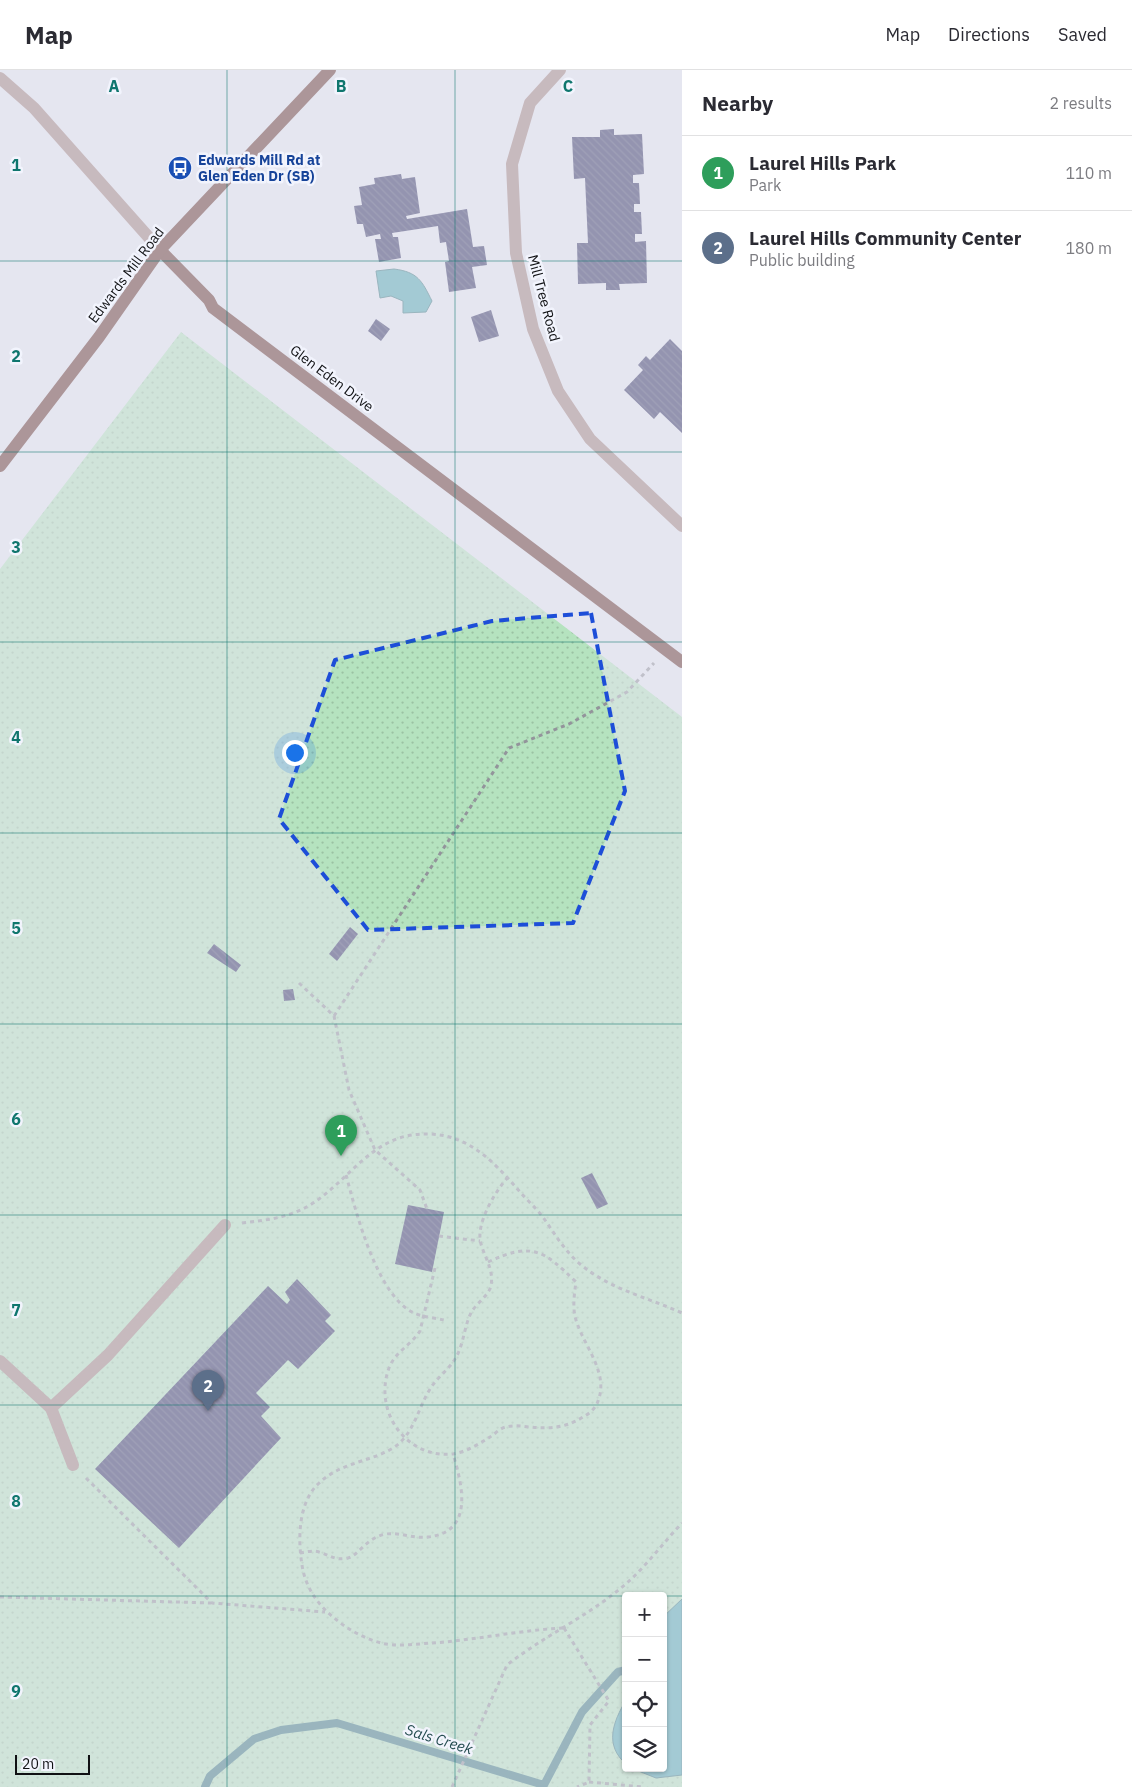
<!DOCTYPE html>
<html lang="en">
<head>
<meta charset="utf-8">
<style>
  body { margin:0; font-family:"IBM Plex Sans",sans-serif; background:#f2f2f3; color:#2b2b33 }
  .controls { position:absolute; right:15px; bottom:15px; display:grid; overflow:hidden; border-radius:5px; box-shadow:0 1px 4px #0004 }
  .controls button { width:45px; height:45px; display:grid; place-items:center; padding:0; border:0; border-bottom:1px solid #e1e1e2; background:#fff; color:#2b2b33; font:25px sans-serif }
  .scale { position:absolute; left:15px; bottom:12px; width:75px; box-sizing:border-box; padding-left:5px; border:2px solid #101114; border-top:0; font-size:14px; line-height:18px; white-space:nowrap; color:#101114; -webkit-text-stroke:4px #f2f4fd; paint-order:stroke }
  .you { position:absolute; left:294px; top:682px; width:18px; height:18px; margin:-12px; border:4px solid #fff; border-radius:50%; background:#1a73e8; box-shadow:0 0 0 8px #1a73e833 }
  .badge { display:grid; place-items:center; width:32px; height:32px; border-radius:50%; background:#111827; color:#fff; font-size:16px; font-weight:700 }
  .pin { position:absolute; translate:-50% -41px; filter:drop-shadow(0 1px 2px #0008) }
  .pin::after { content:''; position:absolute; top:26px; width:18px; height:15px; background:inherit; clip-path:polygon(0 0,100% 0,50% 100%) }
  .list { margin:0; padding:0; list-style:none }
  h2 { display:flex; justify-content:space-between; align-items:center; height:65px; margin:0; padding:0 20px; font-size:21px }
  h2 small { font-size:16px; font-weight:400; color:#7c7c81 }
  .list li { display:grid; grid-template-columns:32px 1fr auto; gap:15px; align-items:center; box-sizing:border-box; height:75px; padding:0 20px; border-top:1px solid #e1e1e2 }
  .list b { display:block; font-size:19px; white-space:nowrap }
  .list p { margin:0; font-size:16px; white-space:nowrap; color:#7c7c81 }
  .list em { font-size:16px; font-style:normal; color:#7c7c81 }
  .icon { flex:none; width:28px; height:28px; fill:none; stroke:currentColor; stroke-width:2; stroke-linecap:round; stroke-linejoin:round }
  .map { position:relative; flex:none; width:682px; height:1717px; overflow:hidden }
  header { display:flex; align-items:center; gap:30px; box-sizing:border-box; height:70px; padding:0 25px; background:#fff; border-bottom:1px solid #e1e1e2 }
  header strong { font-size:24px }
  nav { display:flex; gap:28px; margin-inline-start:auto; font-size:18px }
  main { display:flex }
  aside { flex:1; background:#fff }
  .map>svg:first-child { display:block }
  .park { fill:url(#park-dots); fill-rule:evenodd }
  .water { fill:#52a8b1; stroke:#3e7b82 }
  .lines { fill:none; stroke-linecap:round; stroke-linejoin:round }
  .stream { stroke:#3e7b82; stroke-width:8 }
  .building { fill:url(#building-back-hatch) }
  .path { stroke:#93949b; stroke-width:3; stroke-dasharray:4 4; stroke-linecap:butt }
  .minor { stroke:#a38580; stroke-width:12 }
  .major { stroke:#66362f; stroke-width:12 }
  .marked { fill:none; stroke:#1d4ed8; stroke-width:4; stroke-dasharray:10 6; stroke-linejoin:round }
  .grid { fill:none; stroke:#0f766e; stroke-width:1; stroke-opacity:0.55 }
  .labels { text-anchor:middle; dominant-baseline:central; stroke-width:5; stroke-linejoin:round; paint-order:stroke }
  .transit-label { font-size:14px; font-weight:bold; fill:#164399; stroke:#f2f4fd; text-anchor:start }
  .street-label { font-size:14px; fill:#101114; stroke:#f2f4fd }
  .water-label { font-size:15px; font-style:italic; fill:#254d51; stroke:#f2f4fd }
  .grid-label { font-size:16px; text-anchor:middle; font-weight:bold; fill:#0f766e; stroke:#f2f4fd; stroke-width:5; stroke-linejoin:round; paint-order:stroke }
</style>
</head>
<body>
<header>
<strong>Map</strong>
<nav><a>Map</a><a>Directions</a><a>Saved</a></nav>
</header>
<main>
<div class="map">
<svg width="682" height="1717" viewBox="0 0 682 1717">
  <defs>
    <pattern id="park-dots" width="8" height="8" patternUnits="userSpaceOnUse" patternTransform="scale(1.25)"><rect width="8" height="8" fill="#b5e3bf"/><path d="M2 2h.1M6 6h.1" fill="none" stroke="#9bc2a3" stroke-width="1.8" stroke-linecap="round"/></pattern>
    <pattern id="building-back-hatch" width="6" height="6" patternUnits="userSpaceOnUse" patternTransform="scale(1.25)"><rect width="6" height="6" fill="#313262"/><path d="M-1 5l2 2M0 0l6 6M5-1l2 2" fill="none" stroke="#4c4d73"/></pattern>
  </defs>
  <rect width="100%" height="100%" fill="#e5e6f0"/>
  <path class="park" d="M181 262 682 647V1717H0V499ZM626 1526H663V1698H626Z"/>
  <g class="water">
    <path d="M394 199C418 202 422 211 432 231L426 242 403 243V231L391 226 380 228 376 201Z"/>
    <path d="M682 1529V1705L656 1708 631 1698H663V1547Z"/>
    <path d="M626 1630V1694C604 1675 613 1652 626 1630Z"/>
  </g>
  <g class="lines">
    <path class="stream" d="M205 1717 210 1706 254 1669 281 1660 337 1653 544 1715 582 1642 618 1602 626 1600"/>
  </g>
  <g class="building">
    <path d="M614 59V65L642 64 644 104 633 105V113H639L640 134H634V142H641L642 164H635V172L646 171 647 213 619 214 620 220H606V213L578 214 577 173H588L585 108 574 109 572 67H600V60Z"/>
    <path d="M401 104 402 109 415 107 420 143 406 146 407 149 467 139 473 177 484 176 487 195 472 197 476 218 449 222 445 192 449 191 446 172 440 173 438 156 392 163 393 167H398L401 188 379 192 375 169H381L380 164 366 167 363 154H357L354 136 362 135 359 117 375 114 374 108Z"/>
    <path d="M491 240 499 266 479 272 471 247Z"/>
    <path d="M376 249 390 259 381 271 368 261Z"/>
    <path d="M670 269 682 281V363L660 342 654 349 624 320 643 300 638 295 646 286 650 290Z"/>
    <path d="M350 857 358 864 337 891 329 884Z"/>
    <path d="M214 874 241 895 236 902 207 883Z"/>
    <path d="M293 919 295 930 284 931 283 920Z"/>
    <path d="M592 1103 608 1134 597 1139 581 1108Z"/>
    <path d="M408 1135 444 1142 432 1202 395 1194Z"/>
    <path d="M297 1209 331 1245 325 1251 335 1261 298 1299 288 1290 256 1323 270 1337 261 1346 281 1368 179 1478 95 1399 268 1216 287 1234 290 1230 285 1222Z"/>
  </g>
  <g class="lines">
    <g class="path">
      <path d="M299 913 334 946 349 1020 375 1080 420 1120 427 1139"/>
      <path d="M334 946 509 678 569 654 627 622 654 593"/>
      <path d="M346 1105C356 1142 377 1226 414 1243 423 1247 435 1248 444 1250"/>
      <path d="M508 1107C495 1122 475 1154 481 1174 485 1188 494 1200 491 1216 488 1226 478 1232 472 1241 464 1255 464 1275 455 1289 449 1299 439 1306 432 1316 418 1336 415 1364 393 1378 368 1393 339 1392 316 1416 298 1436 298 1470 302 1495 305 1516 317 1534 333 1547 347 1559 363 1568 381 1573 396 1577 416 1574 432 1573 476 1570 520 1560 564 1558"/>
      <path d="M242 1153C267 1150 288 1148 310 1135 345 1114 369 1071 412 1065 462 1058 490 1087 520 1122 528 1131 538 1140 545 1150 556 1166 565 1181 580 1194 611 1220 647 1227 682 1243"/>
      <path d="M439 1166 480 1171"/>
      <path d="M435 1198 420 1261C411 1275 395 1282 389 1298 373 1341 406 1389 453 1384 466 1382 479 1374 490 1367 495 1364 500 1358 506 1357 513 1355 521 1356 529 1357 549 1359 566 1358 583 1347 589 1344 596 1338 598 1331 609 1304 585 1277 577 1253 572 1240 574 1226 576 1212 544 1181 533 1171 488 1192"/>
      <path d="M86 1408 212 1533 325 1542"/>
      <path d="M300 1483C306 1482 313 1480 319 1482 330 1485 335 1491 348 1488 359 1485 367 1467 386 1464 400 1462 414 1469 428 1467 475 1462 462 1414 453 1384"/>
      <path d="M0 1527 211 1533"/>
      <path d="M564 1558 609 1631 590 1655 589 1712 577 1717"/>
      <path d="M589 1712 643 1717"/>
      <path d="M452 1717 507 1595C545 1565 591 1545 628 1512 647 1495 664 1472 682 1453"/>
    </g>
    <g class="minor">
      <path d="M560 0 530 33 512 94 516 183 533 259 558 321 590 369 682 456"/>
      <path d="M0 8 34 38 160 180"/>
      <path d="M0 1291 51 1338 108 1285 225 1155"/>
      <path d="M51 1338 73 1395"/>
    </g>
    <g class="major">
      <path d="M160 180 209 230 213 238 682 592"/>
      <path d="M0 396 99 267 160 180 330 0"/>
    </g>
  </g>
  <path d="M0 0H682V1717H0ZM591 543 625 721 573 853 368 860 279 749 335 590 492 551Z" fill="#e5e6f0" fill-opacity=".55" fill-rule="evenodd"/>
  <path class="marked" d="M591 543 625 721 573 853 368 860 279 749 335 590 492 551Z"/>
  <path class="grid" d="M227 0V1717M455 0V1717M0 191H682M0 382H682M0 572H682M0 763H682M0 954H682M0 1145H682M0 1335H682M0 1526H626M663 1526H682"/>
  <defs>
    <g id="bus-disc" transform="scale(1.25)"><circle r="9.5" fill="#1a4fb4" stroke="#f2f4fd"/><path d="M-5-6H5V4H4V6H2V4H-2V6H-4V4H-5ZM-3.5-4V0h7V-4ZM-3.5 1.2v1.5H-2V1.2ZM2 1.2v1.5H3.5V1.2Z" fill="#fff"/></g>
  </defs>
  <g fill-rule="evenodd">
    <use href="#bus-disc" x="180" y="98"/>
  </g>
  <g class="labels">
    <g class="transit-label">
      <text x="198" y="90">Edwards Mill Rd at<tspan x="198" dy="16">Glen Eden Dr (SB)</tspan></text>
    </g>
    <g class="street-label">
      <text transform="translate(126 205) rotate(-53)">Edwards Mill Road</text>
      <text transform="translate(544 228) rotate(75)">Mill Tree Road</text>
      <text transform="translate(332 308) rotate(37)">Glen Eden Drive</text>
    </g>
    <g class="water-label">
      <text transform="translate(439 1669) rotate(17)">Sals Creek</text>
    </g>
  </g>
  <g class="grid-label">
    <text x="114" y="22">A</text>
    <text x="341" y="22">B</text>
    <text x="568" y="22">C</text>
    <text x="16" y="101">1</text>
    <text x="16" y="292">2</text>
    <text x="16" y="483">3</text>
    <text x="16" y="673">4</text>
    <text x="16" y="864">5</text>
    <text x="16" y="1055">6</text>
    <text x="16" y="1246">7</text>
    <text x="16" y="1437">8</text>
    <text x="16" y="1627">9</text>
  </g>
</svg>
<div class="controls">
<button>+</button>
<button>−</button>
<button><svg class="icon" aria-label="locate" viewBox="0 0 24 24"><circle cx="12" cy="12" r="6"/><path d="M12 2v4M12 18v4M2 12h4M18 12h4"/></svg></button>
<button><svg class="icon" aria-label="layers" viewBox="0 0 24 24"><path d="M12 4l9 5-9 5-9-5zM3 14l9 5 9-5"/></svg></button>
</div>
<div class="scale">20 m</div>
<div class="you"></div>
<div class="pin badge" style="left:341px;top:1086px;background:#2e9e5b">1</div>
<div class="pin badge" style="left:208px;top:1341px;background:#5c6f8a">2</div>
</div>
<aside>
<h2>Nearby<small>2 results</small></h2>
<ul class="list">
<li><span class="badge" style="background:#2e9e5b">1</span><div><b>Laurel Hills Park</b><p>Park</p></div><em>110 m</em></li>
<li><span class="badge" style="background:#5c6f8a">2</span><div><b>Laurel Hills Community Center</b><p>Public building</p></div><em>180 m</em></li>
</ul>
</aside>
</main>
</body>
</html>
